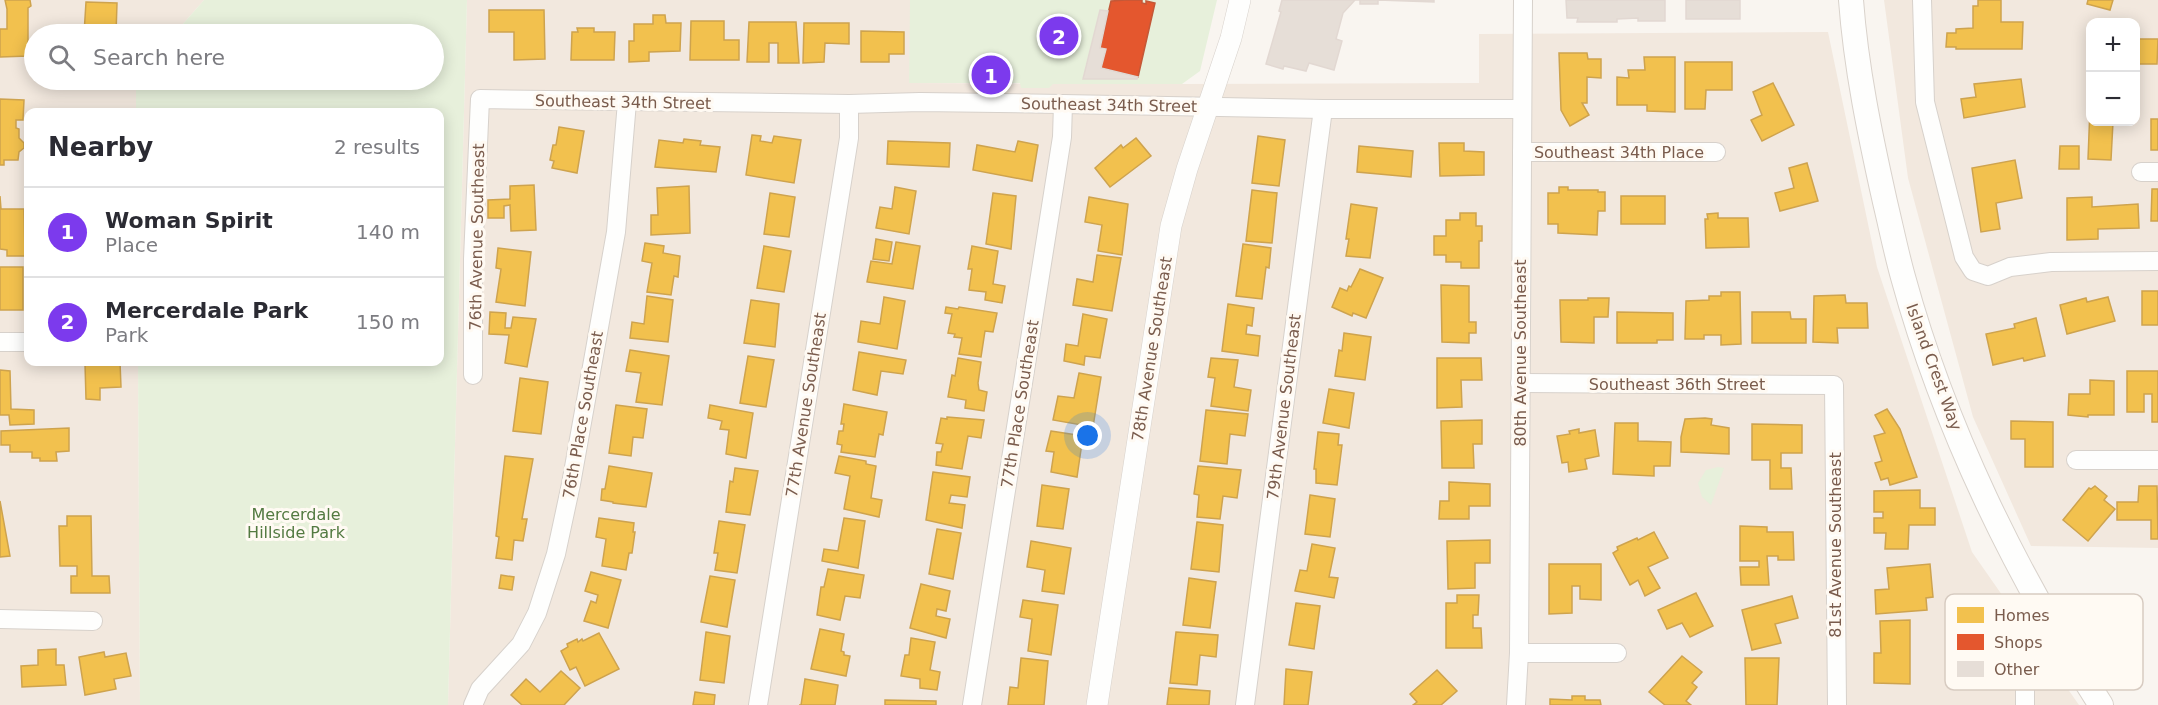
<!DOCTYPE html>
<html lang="en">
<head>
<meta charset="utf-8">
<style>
  body { margin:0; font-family:"DejaVu Sans",sans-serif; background:#f2f2f3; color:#2b2b33 }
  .controls { position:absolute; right:18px; top:18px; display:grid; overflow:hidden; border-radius:12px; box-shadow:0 3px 15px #0003 }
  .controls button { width:54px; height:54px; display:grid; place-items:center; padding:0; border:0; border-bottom:2px solid #e1e1e2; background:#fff; color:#2b2b33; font:30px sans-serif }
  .you { position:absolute; left:1088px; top:436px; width:21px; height:21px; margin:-15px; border:4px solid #fff; border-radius:50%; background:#1a73e8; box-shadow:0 0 0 9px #1a73e833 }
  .badge { display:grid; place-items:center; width:39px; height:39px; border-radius:50%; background:#7c3aed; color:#fff; font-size:20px; font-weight:700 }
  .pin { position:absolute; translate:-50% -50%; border:3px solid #fff; box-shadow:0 2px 6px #0006 }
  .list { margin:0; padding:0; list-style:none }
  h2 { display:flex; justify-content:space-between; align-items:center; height:78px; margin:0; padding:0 24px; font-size:26px }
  h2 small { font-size:20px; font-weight:400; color:#7c7c81 }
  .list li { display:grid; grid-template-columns:39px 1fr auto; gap:18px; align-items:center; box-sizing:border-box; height:90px; padding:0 24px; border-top:2px solid #e1e1e2 }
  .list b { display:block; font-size:22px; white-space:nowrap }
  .list p { margin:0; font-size:20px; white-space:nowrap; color:#7c7c81 }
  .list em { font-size:20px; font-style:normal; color:#7c7c81 }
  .icon { flex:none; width:33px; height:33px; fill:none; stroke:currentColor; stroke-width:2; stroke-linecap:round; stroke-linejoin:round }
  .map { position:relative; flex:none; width:2158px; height:705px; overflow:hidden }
  .search { position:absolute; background:#fff; box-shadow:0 3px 15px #0003; left:24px; top:24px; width:420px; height:66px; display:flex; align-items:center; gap:15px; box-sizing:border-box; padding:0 21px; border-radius:33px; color:#7c7c81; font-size:22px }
  .panel { position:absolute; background:#fff; box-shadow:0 3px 15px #0003; left:24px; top:108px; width:420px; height:258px; border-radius:12px }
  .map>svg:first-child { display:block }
  .residential { fill:#f2e8de; fill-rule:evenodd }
  .green { fill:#e7f0db }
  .homes { fill:#f2c14e; stroke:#cea34e; stroke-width:1.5 }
  .shops { fill:#e4572e; stroke:#c45837; stroke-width:1.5 }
  .building { fill:#e6ded7; stroke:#e2d8d2; stroke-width:1.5 }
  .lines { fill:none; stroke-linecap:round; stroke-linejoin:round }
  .minor-casing { stroke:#d7d1cb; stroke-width:20 }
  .tertiary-casing { stroke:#d7d1cb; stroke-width:22 }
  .secondary-casing { stroke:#d9d2cb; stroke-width:26 }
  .minor { stroke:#fefefd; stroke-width:18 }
  .tertiary { stroke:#fefefd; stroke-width:21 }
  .secondary { stroke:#fefefd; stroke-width:24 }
  .labels { text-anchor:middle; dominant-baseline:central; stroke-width:6; stroke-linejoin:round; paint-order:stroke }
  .street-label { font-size:16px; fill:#7a5c4d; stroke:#fffaf3 }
  .park-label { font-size:16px; fill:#537a41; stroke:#fffaf3 }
  .key { fill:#fffaf3; stroke:#d7cbc1; stroke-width:1.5 }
  .key-label { font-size:16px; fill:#7a5c4d }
</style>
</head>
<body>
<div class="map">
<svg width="2158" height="705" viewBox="0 0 2158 705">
  <rect width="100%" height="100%" fill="#f9f5f0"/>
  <g class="residential">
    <path d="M0 0H204L174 34H34V80H136V112H28V362H138L140 705H0Z"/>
    <path d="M467 0H910V83L1182 84 1479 83V34L1828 32 1877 267 1972 552 2079 705H448Z"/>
    <path d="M1884 0H2158V548L2031 546 1973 417 1908 178ZM2090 22H2136V122H2090Z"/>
  </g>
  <g class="green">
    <path d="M204 0H467L448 705H140L138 362H440V112H136V80H434V34H174Z"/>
    <path d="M910 0H1217L1200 71 1182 84H1053L1049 88H1021L1020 83H909Z"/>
    <path d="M1718 467 1724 468 1711 505 1702 497 1698 483 1706 470Z"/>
  </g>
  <g class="homes">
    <path d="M5 0H30L31 6 28 8V56L0 57V29H7V9Z"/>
    <path d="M1978 0H2001V22H2023L2022 49H1956V47H1946L1947 33H1956V29L1973 28V6H1978Z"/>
    <path d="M2088 0H2113L2110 10 2087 4Z"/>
    <path d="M86 2 117 3 116 34H84Z"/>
    <path d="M489 10H544L545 59 514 60V32H489Z"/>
    <path d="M653 15H665L666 23H681L680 51 649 52V61L629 62V41H634V24H653Z"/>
    <path d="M691 21H724V40H739V60H690Z"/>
    <path d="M749 22H796L799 63H778V43H769V62H747Z"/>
    <path d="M804 23H849V44L825 43 824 62 803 63Z"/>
    <path d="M577 28H594V32H615L614 60H571L572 32H578Z"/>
    <path d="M861 31 904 32V54H889V62H861Z"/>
    <path d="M2136 39H2158L2157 64H2136Z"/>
    <path d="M1559 53H1587L1588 59H1601V78L1587 77V103H1582L1589 115 1570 126 1561 110Z"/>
    <path d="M1644 57H1675V112L1647 111V105H1617V77L1629 78 1628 70H1645Z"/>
    <path d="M1685 62H1732V90H1706L1705 109H1685Z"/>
    <path d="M2021 79 2025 107 1964 118 1961 99 1976 97 1974 84Z"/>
    <path d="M1773 83 1794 125 1762 141 1751 120 1762 115 1753 92Z"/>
    <path d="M0 99 24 100 23 120H16V128L19 129V138L24 143V148L19 152 18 160H4V165H0Z"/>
    <path d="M2090 108V122H2113L2111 160 2088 159Z"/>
    <rect x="2151" y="119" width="7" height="31"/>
    <path d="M559 127 584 131 577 173 552 168 554 161 550 160 553 145H556Z"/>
    <path d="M752 135 761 136 760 141 772 143 774 136 801 140 794 183 746 175Z"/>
    <path d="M1258 136 1285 140 1279 186 1252 183Z"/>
    <path d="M1136 138 1151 156 1110 187 1095 168 1121 145 1123 148Z"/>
    <path d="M684 139 701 141 700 145 720 147 716 172 655 167 659 140 683 143Z"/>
    <path d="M888 141 950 143 949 167 887 164Z"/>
    <path d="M1018 141 1038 145 1032 181 973 170 977 145 1015 152Z"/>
    <path d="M1439 143H1464V151L1484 152V175L1440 176Z"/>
    <path d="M1359 146 1413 151 1411 177 1357 172Z"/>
    <path d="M2060 146H2079V169H2059Z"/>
    <path d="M2015 160 2022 198 1996 203 2000 229 1981 232 1972 168Z"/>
    <path d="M1807 163 1818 201 1780 211 1775 193 1794 188 1789 168Z"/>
    <path d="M534 185 536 230 511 231 510 205 504 206V218H488V200L510 199V186Z"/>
    <path d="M689 186 690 233 651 235V215H658L657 188Z"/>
    <path d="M895 187 916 191 909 234 876 228 880 207 892 209Z"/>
    <path d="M1559 187H1568V190H1598V192H1605V211H1598L1597 235 1558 233V224H1548V193H1559Z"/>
    <path d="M2152 189H2158V221H2151Z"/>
    <path d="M1252 190 1277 193 1272 243 1246 241Z"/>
    <path d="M770 193 795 197 789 237 764 234Z"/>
    <path d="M993 193 1016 196 1011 249 986 244Z"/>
    <path d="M0 196 1 209H24L25 256H7V250L0 249Z"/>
    <rect x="1621" y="196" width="44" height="28"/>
    <path d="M1089 197 1128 204 1122 255 1098 251 1102 225 1085 222Z"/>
    <path d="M2092 197V207L2138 204 2139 228 2098 229V239L2067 240V198Z"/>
    <path d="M1351 204 1377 208 1370 258 1346 256 1349 239H1346Z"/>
    <path d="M1460 213H1476V226H1482V241H1479V268H1461V262H1446V255H1434V236H1446V220H1460Z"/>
    <path d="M1718 213V218H1748L1749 247 1706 248 1705 219H1708L1707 214Z"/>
    <path d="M876 239 892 242 889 261 873 259Z"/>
    <path d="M896 242 920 246 913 289 867 282 871 261 892 264Z"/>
    <path d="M645 243 664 246 663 253 680 256 678 277 674 276 671 295 647 292 652 263 642 261Z"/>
    <path d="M1243 244 1271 248 1269 268 1266 267 1262 299 1236 296Z"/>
    <path d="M764 246 791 251 784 292 757 288Z"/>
    <path d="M972 246 998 251 993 284 1005 286 1002 303 985 300 986 292 969 290 972 269H968Z"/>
    <path d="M498 248 531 252 525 306 496 302 501 269 496 268Z"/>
    <path d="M1097 255 1121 258 1112 311 1073 305 1077 279 1093 282Z"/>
    <rect x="0" y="267" width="23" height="43"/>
    <path d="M1360 269 1383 278 1366 318 1353 313 1352 316 1332 307 1340 288 1347 291 1349 286 1351 287Z"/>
    <path d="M1441 285 1469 286V322H1476V333H1469V343L1442 342Z"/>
    <rect x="2142" y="291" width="16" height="34"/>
    <path d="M1721 292H1740L1741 344 1721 345V335H1704V339H1685L1686 301 1709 300V296H1721Z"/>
    <path d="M1845 295 1846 303H1867L1868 328H1837L1838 343 1813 342 1814 296Z"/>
    <path d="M647 296 673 300 668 342 630 338 632 322 644 324Z"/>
    <path d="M884 297 905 301 897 349 858 342 861 321 880 324Z"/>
    <path d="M2108 297 2115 321 2067 334 2060 305 2086 298 2087 302Z"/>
    <path d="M1588 298H1609L1608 317H1594V343L1561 342 1560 300H1588Z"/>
    <path d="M751 300 779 304 775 347 744 343Z"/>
    <path d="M1228 304 1254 308 1252 326 1247 325 1246 334 1260 336 1258 356 1222 351Z"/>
    <path d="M946 307 958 309 959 307 997 313 993 332 985 331 981 357 959 354 962 338 954 337 955 334 948 333 952 314 945 313Z"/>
    <path d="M490 312 506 313 505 328H511L513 317 536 319 527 367 505 363 509 335 489 334Z"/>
    <path d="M1617 312 1673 313V340H1657V343H1617Z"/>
    <path d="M1752 312H1790L1791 319H1806V343H1752Z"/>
    <path d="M1083 314 1107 319 1100 358 1085 356 1084 365 1064 361 1066 344 1078 346Z"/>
    <path d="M2036 318 2045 356 2024 361 2023 358 1993 365 1986 334 2015 328 2014 324Z"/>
    <path d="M1344 333 1371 337 1365 380 1335 376 1339 350 1342 351Z"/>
    <path d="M630 350 669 356 662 405 636 402 641 373 626 371Z"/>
    <path d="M859 352 906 360 903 374 881 371 877 395 853 390Z"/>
    <path d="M748 356 774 360 766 407 740 403Z"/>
    <path d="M958 358 981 362 978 383 979 390 987 392 984 411 965 408 966 400 948 397 952 375 955 376Z"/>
    <path d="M1211 358 1238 360 1234 387 1251 390 1248 411 1211 406 1215 378 1208 377Z"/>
    <path d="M1437 358H1481L1482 380H1461L1462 407 1437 408Z"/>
    <path d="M101 362H120L121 387 100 388V400L86 399 85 364H101Z"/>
    <path d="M0 370 10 371 11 409 34 410V424L10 425 9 415H0Z"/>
    <path d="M2127 371H2158V422H2152V394H2144V412H2127Z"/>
    <path d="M1079 373 1101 377 1093 427 1053 420 1058 396 1074 398Z"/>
    <path d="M520 378 548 382 541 434 513 431Z"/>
    <path d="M2090 380 2114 381V415H2088V417L2068 415 2069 394H2090Z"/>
    <path d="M1329 389 1354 393 1349 428 1323 423Z"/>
    <path d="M844 404 887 412 883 435 879 434 875 457 841 452 842 445 837 444 839 431H843L844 424H841Z"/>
    <path d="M616 405 647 409 643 438 633 437 631 456 609 453Z"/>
    <path d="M710 405 753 413 746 458 726 454 729 430 720 429 722 421 708 418Z"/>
    <path d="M1887 409 1900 429 1917 477 1890 485 1888 478 1881 480 1875 463 1882 461 1874 436 1885 433 1875 415Z"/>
    <path d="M1206 410 1248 414 1245 436 1230 434 1227 464 1200 461Z"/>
    <path d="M947 417 984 420 981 438 968 436 962 469 936 465 937 452H941L943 444 936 443 941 418 947 419Z"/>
    <path d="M1705 418 1712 419 1711 425 1729 428V454L1681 452V437L1685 419Z"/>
    <path d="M1482 420V444H1473L1474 468H1442L1441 421Z"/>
    <path d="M2011 421 2053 422V467H2025V439H2011Z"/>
    <path d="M1615 423H1638V441L1671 442 1670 466H1654V476L1613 474Z"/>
    <path d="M1752 424 1802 425V453H1781V468H1791L1792 489H1770V460H1752Z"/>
    <path d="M69 428V451L56 452 57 461H40V458H32V452H10V445H1V431Z"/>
    <path d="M1579 429V433L1595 430 1599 456 1585 459 1587 469 1569 472 1568 462 1562 463 1557 436 1570 434 1569 431Z"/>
    <path d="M1051 431 1083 436 1077 477 1051 472 1054 452 1046 451Z"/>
    <path d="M1318 432 1339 434 1338 445H1342L1337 485 1316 483V469H1314Z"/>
    <path d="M505 456 533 459 522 519H527L523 541 514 540 512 560 496 558 499 537 496 536Z"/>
    <path d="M839 456 866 461V464L876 466 871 498 882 500 879 517 844 509 850 476 835 473Z"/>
    <path d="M609 466 652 473 646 507 613 503V502L601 500 602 489H605Z"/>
    <path d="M1198 466 1241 470 1237 498 1223 496 1220 519 1197 517 1199 495 1194 494Z"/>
    <path d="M735 468 758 471 750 515 726 512 730 481 733 482Z"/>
    <path d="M933 472 970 477 967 497 951 495 949 503 965 505 962 528 926 520Z"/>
    <path d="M1449 482 1490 484V506H1469V519H1439L1440 501H1449Z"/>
    <path d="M1042 485 1069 489 1063 529 1037 526Z"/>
    <path d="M2095 486 2107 496 2104 500 2115 509 2088 541 2063 520 2089 488 2091 489Z"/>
    <path d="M2139 486H2157L2158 539H2151V520H2117V502H2138Z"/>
    <path d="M1920 490V508H1935V525H1909L1908 549H1885L1886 533H1874V518H1883V512H1874V491Z"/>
    <path d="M1310 495 1335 499 1330 537 1305 534Z"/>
    <path d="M0 501 10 556 0 557Z"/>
    <path d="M67 516H91L92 576H109L110 593H71V576H77V566H60L59 526H67Z"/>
    <path d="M599 518 634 523 633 532H635L632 553H629L626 570 602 566 606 539 596 537Z"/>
    <path d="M844 518 865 521 858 568 822 561 824 549 838 551Z"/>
    <path d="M719 521 745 525 737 573 715 570 718 553H714Z"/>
    <path d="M1197 522 1223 525 1219 572 1191 569Z"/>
    <path d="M1740 526 1767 527V532H1793L1794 560H1778V556H1767L1769 585H1741L1740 567H1759V561H1740Z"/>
    <path d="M937 529 961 533 953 579 929 574Z"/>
    <path d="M1654 532 1668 558 1648 567 1660 588 1645 596 1638 580 1630 585 1613 553 1618 550 1617 547 1637 538 1638 540Z"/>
    <path d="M1490 540V563H1475V588L1448 589 1447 541Z"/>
    <path d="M1031 541 1071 548 1064 594 1042 591 1045 570 1027 567Z"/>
    <path d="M1312 544 1335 548 1329 577 1338 578 1334 598 1295 591 1300 570 1307 571Z"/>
    <path d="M1549 564H1601V600L1580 599V586H1572V613L1549 614Z"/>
    <path d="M1930 564 1933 597 1926 598 1927 610 1876 614 1875 590 1889 589 1887 568Z"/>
    <path d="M828 569 864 575 860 598 845 596 840 620 817 615 821 587H824Z"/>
    <path d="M591 572 621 580 608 628 584 621 591 601 596 603 598 595 585 591Z"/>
    <path d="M501 575 514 577 512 590 499 588Z"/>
    <path d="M710 576 735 580 727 627 701 622Z"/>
    <path d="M1189 578 1216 582 1210 628 1183 625Z"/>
    <path d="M921 584 950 591 946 611 937 609 936 616 950 619 946 638 910 628Z"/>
    <path d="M1696 593 1713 626 1690 637 1682 623 1667 629 1658 610Z"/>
    <path d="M1457 595H1479L1478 615H1473V628H1481L1482 648H1446V603H1457Z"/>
    <path d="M1792 596 1798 618 1775 624 1781 643 1752 650 1742 610Z"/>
    <path d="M1023 600 1058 605 1051 655 1028 651 1032 619 1020 617Z"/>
    <path d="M1296 603 1320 606 1314 649 1289 645Z"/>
    <path d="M1910 620V684L1874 683V653H1881L1880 621Z"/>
    <path d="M820 629 844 634 841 651 844 652V655L850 656 846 676 811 669Z"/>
    <path d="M706 632 730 636 724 683 700 680Z"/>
    <path d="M1176 632 1218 635 1216 657 1200 655 1197 685 1170 683Z"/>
    <path d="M599 633 619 669 585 686 576 667 570 670 561 651 568 647 567 644 577 639 578 642 582 639 583 641Z"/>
    <path d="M911 638 935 642 930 670 940 672 937 690 920 688V679L901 676 905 655H909Z"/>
    <path d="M56 649V665H64L66 685 22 687 21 666 38 665V650Z"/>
    <path d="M104 652 105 657 126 653 131 676 114 679 116 689 85 695 79 657Z"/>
    <path d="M1682 656 1702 672 1692 683 1697 687 1686 701 1691 705H1665L1649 692Z"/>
    <path d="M1021 658 1048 661 1044 705H1008L1010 687 1018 688Z"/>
    <path d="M1745 658H1779L1777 705H1746Z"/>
    <path d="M1286 669 1312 672 1308 705H1284Z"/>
    <path d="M1437 670 1457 691 1441 705H1413L1417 702 1410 694Z"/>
    <path d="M561 671 580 688 564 705H522L511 695 526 679 540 692Z"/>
    <path d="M805 679 838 685 835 705H799H801Z"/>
    <path d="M1169 688 1210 691 1209 705H1167Z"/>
    <path d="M695 692 715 695 714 705H693Z"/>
    <path d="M1572 696H1585V700H1600L1601 705H1550V699L1572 700Z"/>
    <path d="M885 700 936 701V705H885Z"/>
  </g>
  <path class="shops" d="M1126 0H1142V3L1146 4V1L1155 3 1138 77 1101 68 1106 49 1100 48 1111 1Z"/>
  <g class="building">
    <path d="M1282 0H1434V2L1378 0V4H1360V0H1355L1343 13 1336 39 1342 41 1334 70 1309 63 1306 71 1284 66 1283 69 1266 64 1281 12 1279 11Z"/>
    <path d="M1566 0H1665V21H1638V18L1617 19V22H1577L1578 18H1567Z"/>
    <rect x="1686" y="0" width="54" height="19"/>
    <path d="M1100 10 1108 11 1100 48 1106 49 1101 68 1138 77 1137 79H1083Z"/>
  </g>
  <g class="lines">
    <g class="minor-casing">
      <g id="minor">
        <path d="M1922 0 1925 102 1964 257 1973 271 1988 276 2010 267 2051 262 2158 261"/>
        <path d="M1522 152H1716"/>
        <path d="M2141 172H2158"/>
        <path d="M0 342H28"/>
        <path d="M473 375V259L480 99 849 104 920 102 1063 104 1323 109H1522"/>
        <path d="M1520 383 1834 385 1837 705"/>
        <path d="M2076 460H2158"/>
        <path d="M0 619 93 621"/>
        <path d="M1519 653H1617"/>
        <path d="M473 705 480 689 521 644 537 613 556 554 571 484 616 232 627 102"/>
        <path d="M758 705 849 138V104"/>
        <path d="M972 705 1062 137 1063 104"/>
        <path d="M1245 705 1323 109"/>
        <path d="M1516 705 1519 653 1523 0"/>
        <path d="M2025 705C2025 666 2023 660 2061 644"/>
      </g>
    </g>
    <g class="tertiary-casing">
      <path id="tertiary" d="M1097 705 1171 226 1187 169 1231 38 1240 0"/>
    </g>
    <g class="secondary-casing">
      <path id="secondary" d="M1851 0C1856 68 1870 135 1885 202 1891 227 1896 252 1903 277 1944 427 2016 575 2101 705"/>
    </g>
    <use href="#minor" class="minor"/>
    <use href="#tertiary" class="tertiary"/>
    <use href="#secondary" class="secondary"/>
  </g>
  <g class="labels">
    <g class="street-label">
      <text transform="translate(623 102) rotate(1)">Southeast 34th Street</text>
      <text transform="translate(1109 105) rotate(1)">Southeast 34th Street</text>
      <text x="1619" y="152">Southeast 34th Place</text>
      <text transform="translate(477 237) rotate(-89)">76th Avenue Southeast</text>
      <text transform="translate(1152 349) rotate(-81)">78th Avenue Southeast</text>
      <text transform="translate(1520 353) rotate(-90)">80th Avenue Southeast</text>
      <text transform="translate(1934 367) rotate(70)">Island Crest Way</text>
      <text x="1677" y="384">Southeast 36th Street</text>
      <text transform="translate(1020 404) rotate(-81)">77th Place Southeast</text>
      <text transform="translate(806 405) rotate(-81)">77th Avenue Southeast</text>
      <text transform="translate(1284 407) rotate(-83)">79th Avenue Southeast</text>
      <text transform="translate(583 415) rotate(-80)">76th Place Southeast</text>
      <text transform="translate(1835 545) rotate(-90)">81st Avenue Southeast</text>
    </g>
    <g class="park-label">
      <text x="296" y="514">Mercerdale<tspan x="296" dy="18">Hillside Park</tspan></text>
    </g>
  </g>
  <rect x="1945" y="594" width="198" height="96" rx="9" class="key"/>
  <rect x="1957" y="607" width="27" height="16" fill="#f2c14e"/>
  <rect x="1957" y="634" width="27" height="16" fill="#e4572e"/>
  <rect x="1957" y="661" width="27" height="16" fill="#e6ded7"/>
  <g class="key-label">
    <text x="1994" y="621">Homes</text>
    <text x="1994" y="648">Shops</text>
    <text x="1994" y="675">Other</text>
  </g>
</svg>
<div class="controls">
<button>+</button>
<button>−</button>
</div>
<div class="you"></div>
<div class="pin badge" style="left:991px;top:75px">1</div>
<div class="pin badge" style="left:1059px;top:36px">2</div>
<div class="search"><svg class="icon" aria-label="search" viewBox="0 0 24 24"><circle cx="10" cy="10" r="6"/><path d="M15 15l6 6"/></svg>Search here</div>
<section class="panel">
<h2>Nearby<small>2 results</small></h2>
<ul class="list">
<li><span class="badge">1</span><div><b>Woman Spirit</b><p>Place</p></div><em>140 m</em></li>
<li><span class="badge">2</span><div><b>Mercerdale Park</b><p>Park</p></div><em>150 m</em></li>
</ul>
</section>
</div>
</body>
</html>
